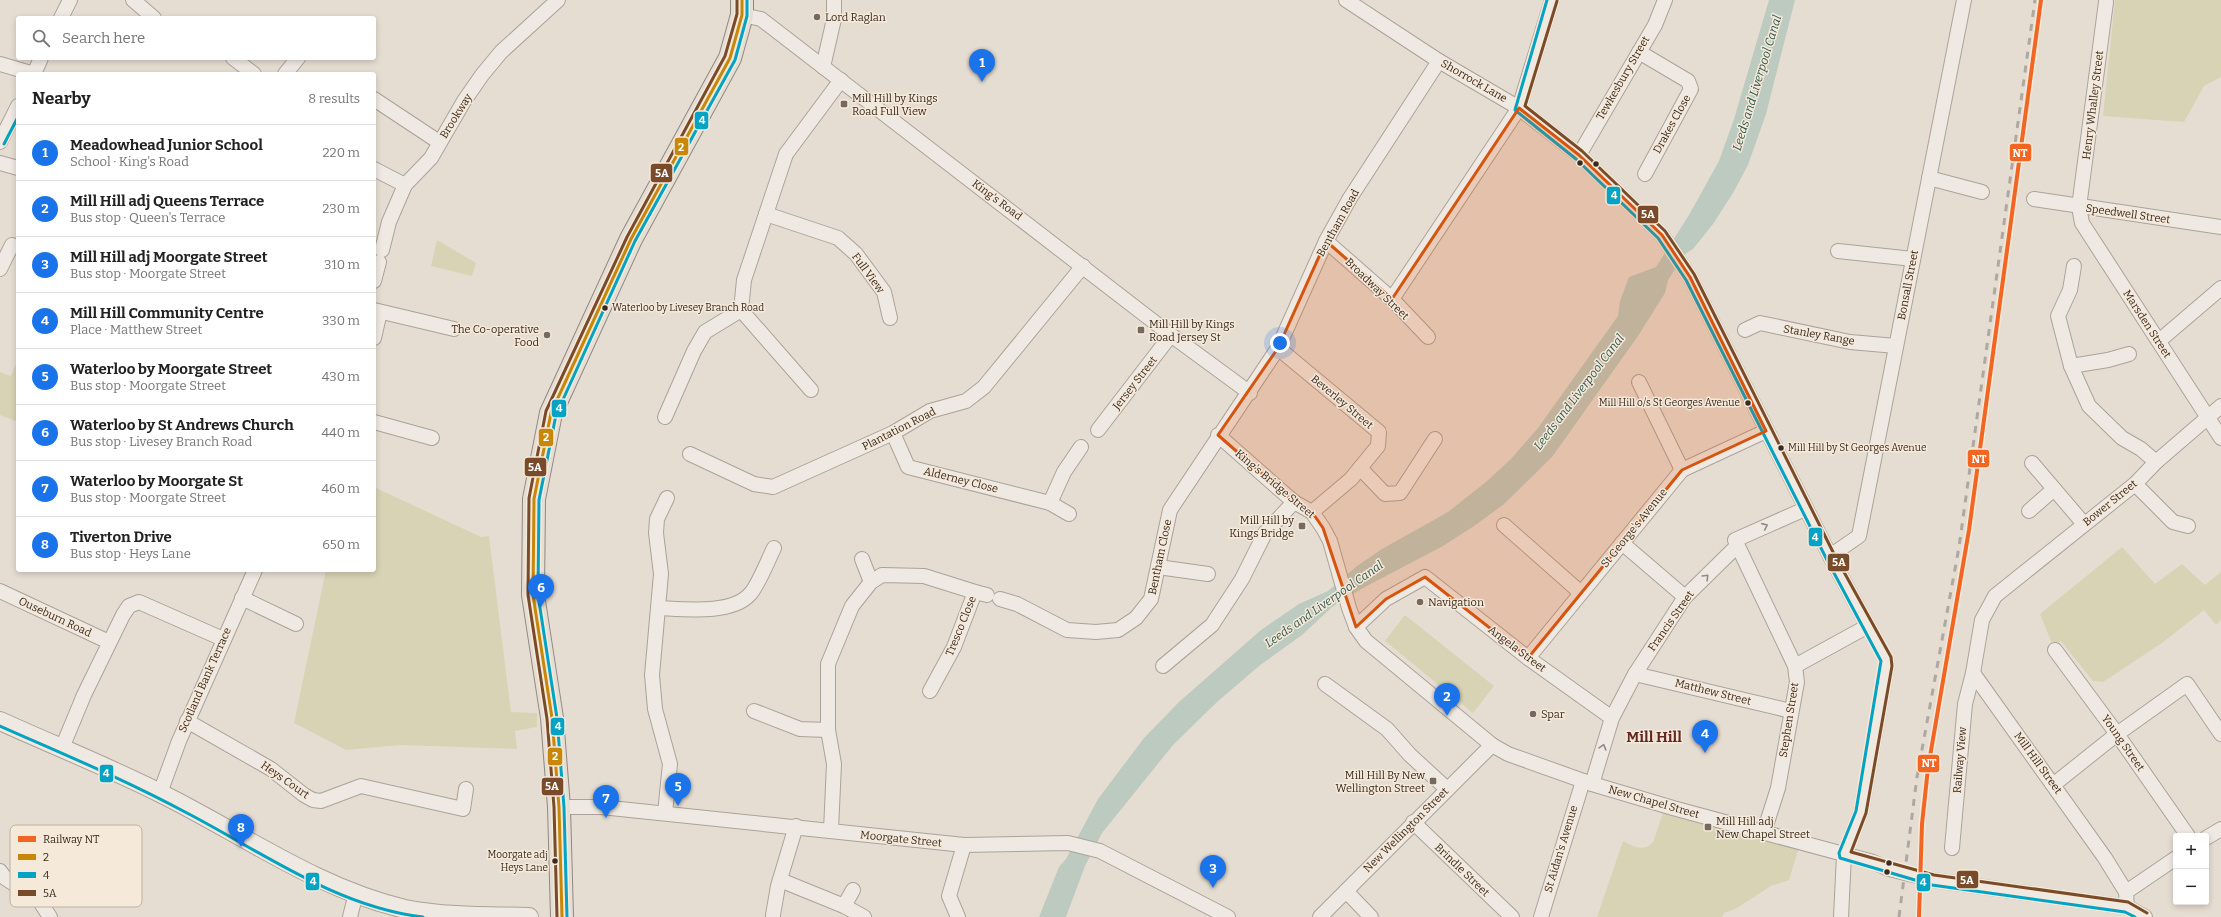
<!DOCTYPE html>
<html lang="en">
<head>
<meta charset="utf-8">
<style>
  body { margin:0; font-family:Bitter,serif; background:#f2f2f2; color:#222 }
  .controls { position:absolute; right:12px; bottom:12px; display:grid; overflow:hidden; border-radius:4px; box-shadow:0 2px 6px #0003 }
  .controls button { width:36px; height:36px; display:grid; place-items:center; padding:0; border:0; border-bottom:1px solid #e0e0e0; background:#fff; color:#222; font:20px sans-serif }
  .you { position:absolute; left:1280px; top:343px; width:14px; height:14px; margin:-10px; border:3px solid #fff; border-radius:50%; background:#1a73e8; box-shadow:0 0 0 6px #1a73e833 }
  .badge { display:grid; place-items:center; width:26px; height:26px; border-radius:50%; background:#1a73e8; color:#fff; font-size:13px; font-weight:700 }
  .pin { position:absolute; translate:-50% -33px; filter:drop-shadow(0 1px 2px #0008) }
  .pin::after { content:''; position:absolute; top:21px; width:14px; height:12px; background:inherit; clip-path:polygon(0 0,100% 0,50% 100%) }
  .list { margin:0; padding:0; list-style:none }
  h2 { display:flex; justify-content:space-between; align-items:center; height:52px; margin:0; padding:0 16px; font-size:17px }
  h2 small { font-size:13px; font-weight:400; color:#767676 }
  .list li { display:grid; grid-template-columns:26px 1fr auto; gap:12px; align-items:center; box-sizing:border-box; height:56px; padding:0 16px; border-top:1px solid #e0e0e0 }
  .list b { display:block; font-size:15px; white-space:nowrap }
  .list p { margin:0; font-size:13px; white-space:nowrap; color:#767676 }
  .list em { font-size:13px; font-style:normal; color:#767676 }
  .icon { flex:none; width:22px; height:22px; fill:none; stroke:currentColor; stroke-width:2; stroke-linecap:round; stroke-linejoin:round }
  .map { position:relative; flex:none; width:2221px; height:917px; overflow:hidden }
  .search { position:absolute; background:#fff; box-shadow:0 2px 6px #0003; left:16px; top:16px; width:360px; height:44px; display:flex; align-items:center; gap:10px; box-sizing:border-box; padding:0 14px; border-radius:4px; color:#767676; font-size:15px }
  .panel { position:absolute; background:#fff; box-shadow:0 2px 6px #0003; left:16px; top:72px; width:360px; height:500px; border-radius:4px }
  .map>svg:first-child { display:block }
  .green { fill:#d8d3b5 }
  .water { fill:#bccac0 }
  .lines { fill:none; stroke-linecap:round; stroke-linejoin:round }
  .minor-casing { stroke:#aca29a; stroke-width:16 }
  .tertiary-casing { stroke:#aca29a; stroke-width:20 }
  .primary-casing { stroke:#918881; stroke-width:24 }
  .minor { stroke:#eee9e3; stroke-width:14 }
  .tertiary { stroke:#eee9e3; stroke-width:18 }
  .primary { stroke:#e5ded5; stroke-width:22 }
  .rail { stroke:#aea8a2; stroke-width:3; stroke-dasharray:7 7; stroke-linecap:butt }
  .minor-bridge-casing { stroke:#aca29a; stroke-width:16; stroke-linecap:butt }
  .minor-bridge { stroke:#eee9e3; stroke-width:14 }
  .bus-1-casing { stroke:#f5e9d9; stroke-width:6 }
  .bus-2-casing { stroke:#f5e9d9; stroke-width:6 }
  .bus-3-casing { stroke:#f5e9d9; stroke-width:6 }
  .bus-1 { stroke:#c88708; stroke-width:3 }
  .bus-2 { stroke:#03a3c5; stroke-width:3 }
  .bus-3 { stroke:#7a4b2a; stroke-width:3 }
  .rail-1-casing { stroke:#f5e9d9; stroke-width:7 }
  .rail-1 { stroke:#f26522; stroke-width:4 }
  .oneway { stroke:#948a82 }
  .marked { fill:#d7540e; fill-opacity:0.2; stroke:#d7540e; stroke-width:3; stroke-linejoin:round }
  .poi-dot { fill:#77695f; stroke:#f5e9d9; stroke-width:1.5 }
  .bus-dot { fill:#3b2a21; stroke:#f5e9d9; stroke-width:1.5 }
  .labels { text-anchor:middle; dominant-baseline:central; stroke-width:3; stroke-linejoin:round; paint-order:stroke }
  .bus-label { font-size:10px; fill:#3b2a21; stroke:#f5e9d9; text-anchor:start }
  .poi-label { font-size:11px; fill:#3b2a21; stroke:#f5e9d9; text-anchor:start }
  .street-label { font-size:11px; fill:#3b2a21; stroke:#f5e9d9 }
  .water-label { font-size:12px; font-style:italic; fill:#315a51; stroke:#f5e9d9 }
  .district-label { font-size:15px; font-weight:bold; fill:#662622; stroke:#f5e9d9 }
  .key { fill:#f5e9d9; stroke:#bdb0a2; stroke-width:1 }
  .key-label { font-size:11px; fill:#3b2a21 }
  .line-badge { stroke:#f5e9d9; stroke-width:1.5 }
  .badge-label { font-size:11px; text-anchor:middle; font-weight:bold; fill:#fff }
</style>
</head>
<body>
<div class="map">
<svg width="2221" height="917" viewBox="0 0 2221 917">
  <rect width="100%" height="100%" fill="#e6ddd2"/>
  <g class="green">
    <path d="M2115 0H2221V77L2204 86 2184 122 2103 116Z"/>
    <path d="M437 240 476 263 472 276 431 266Z"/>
    <path d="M18 359V422L0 415V372L11 376Z"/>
    <path d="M374 487 481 537 489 536 511 712 537 713V727L515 731 517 749 400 745 346 750 294 723 326 570H374Z"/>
    <path d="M2122 547 2155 584 2182 564 2205 585 2221 572V620L2216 625 2204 610 2162 643 2103 682 2093 681 2061 641 2053 646 2040 614Z"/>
    <path d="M1405 615 1494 686 1473 713 1385 641Z"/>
    <path d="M1665 807 1799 847 1789 880 1771 886 1737 908 1724 913 1722 917H1597L1623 841C1634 846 1643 853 1653 842Z"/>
  </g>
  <path class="water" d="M1769 0H1795L1766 114 1748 165 1733 193 1713 224 1693 249 1685 254 1668 280 1665 293 1638 336 1552 457 1503 505 1474 526 1443 546 1361 589 1332 607 1302 635 1259 666 1217 702 1173 745 1102 833 1085 866 1066 917H1039L1059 867 1066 859 1098 799 1144 738 1179 702 1261 630 1299 604 1328 591 1357 566 1382 549 1448 512 1486 482 1511 459 1538 428 1618 316 1620 301 1629 277 1656 267 1689 215 1719 161 1734 119Z"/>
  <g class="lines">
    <g class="minor-casing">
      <g id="minor">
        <path d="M133 0 154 18"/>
        <path d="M1346 0 1439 61 1519 108 1579 155 1662 235 1690 277 1830 556 1886 659 1887 665 1861 812 1844 855 1841 917"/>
        <path d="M2106 2 2079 207 2082 223 2221 438"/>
        <path d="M742 15 761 19 1171 335 1250 393"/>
        <path d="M61 18 70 0"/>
        <path d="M1639 52 1688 81 1691 89 1645 174"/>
        <path d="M233 58 254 74"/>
        <path d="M0 64 34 74"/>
        <path d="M823 67 834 19V0"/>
        <path d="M34 74 41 58"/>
        <path d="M285 74 298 58"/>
        <path d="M374 99 439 142"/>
        <path d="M0 142 18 106"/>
        <path d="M1579 155 1655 25 1665 0"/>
        <path d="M0 163 18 168"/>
        <path d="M374 169 405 185"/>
        <path d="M1929 178 1982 192"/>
        <path d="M2034 199 2221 227"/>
        <path d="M766 214 838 238 856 254 884 292 890 318"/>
        <path d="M1326 241 1392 299 1428 337"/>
        <path d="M382 250 389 222 405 185 431 158 464 101 482 75 501 52 558 0"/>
        <path d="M1838 251 1913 259"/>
        <path d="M2074 266 2070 290 2058 316 2071 366 2089 406 2122 438 2141 449 2156 462"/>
        <path d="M0 269 12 245"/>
        <path d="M374 281 379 262"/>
        <path d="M1392 299 1519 108 1552 0"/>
        <path d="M374 310 454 329"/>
        <path d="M1745 330 1760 323 1850 342 1896 346"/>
        <path d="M374 338 380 312"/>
        <path d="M2159 341 2221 288"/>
        <path d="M1278 348 1379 432 1378 446 1351 479 1312 512"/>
        <path d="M2071 366 2108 360 2129 354"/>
        <path d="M1639 382 1682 470"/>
        <path d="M811 390 741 310 744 280 786 154 841 80"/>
        <path d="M665 417 694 351 705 332 741 310"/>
        <path d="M374 422 432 438"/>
        <path d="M1098 430 1171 335"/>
        <path d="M893 433 908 467 1050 503 1069 514"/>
        <path d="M1218 435 1294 502 1312 512 1323 528 1330 541 1349 608 1356 627 1366 641 1492 745 1508 754 1592 784 1673 808 1873 862 1889 869"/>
        <path d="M690 454 754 484 773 487 893 433 930 411 966 401 984 387 1083 266"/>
        <path d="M2032 463 2084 524"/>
        <path d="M1360 468 1385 494 1400 493 1435 439"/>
        <path d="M2135 484 2173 522 2188 526"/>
        <path d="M1050 503 1064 472 1081 447"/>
        <path d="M2029 511 2054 489"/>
        <path d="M1504 525 1581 593"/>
        <path d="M1622 543 1685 597"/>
        <path d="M1830 556 1859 536 1964 0"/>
        <path d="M862 559 871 582"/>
        <path d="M1158 567 1208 574"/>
        <path d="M0 591 109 642"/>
        <path d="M975 592 987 595"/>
        <path d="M242 598 296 624"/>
        <path d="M1000 599 1017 604 1067 630 1096 632 1118 630 1136 618 1151 599 1170 510 1278 348 1326 241 1350 198 1439 61"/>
        <path d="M658 608C683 609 732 615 750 594 758 586 768 560 774 548"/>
        <path d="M1356 627 1386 599 1425 577 1528 658 1612 718"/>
        <path d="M2055 650 2117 734 2188 836"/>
        <path d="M1528 658 1682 470 1766 431"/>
        <path d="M1163 666 1212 625 1242 579 1265 533 1294 502"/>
        <path d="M1795 666 1868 626"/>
        <path d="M1973 673 2105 858 2126 892 2127 907"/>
        <path d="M1635 674 1791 711"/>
        <path d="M1325 684 1387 729 1410 755 1447 789"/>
        <path d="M754 711 800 729 828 730"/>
        <path d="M187 721 271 769 304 795 313 800 321 801 361 786 463 809 466 789"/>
        <path d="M62 748 84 695 123 615 129 606 139 602 223 639"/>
        <path d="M1592 784 1612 718 1635 674 1685 597 1737 546"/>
        <path d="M2053 785 2117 734 2187 684 2221 734"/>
        <path d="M160 793 179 741 255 570"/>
        <path d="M559 807H601L964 845 1068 843 1100 851 1228 917"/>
        <path d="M665 813 670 764 655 709 652 675 661 574 656 533 657 519 667 498"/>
        <path d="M1413 822 1512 917"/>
        <path d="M831 830 834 764 828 730V664L852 606 871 582 882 575 924 576 975 592 954 647 930 691"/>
        <path d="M1764 832 1778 788 1797 682 1795 666 1735 540 1805 509"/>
        <path d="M2206 838 2221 829"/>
        <path d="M1952 848 1965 704 1973 673 1982 620 1995 596 2135 484 2156 462 2221 406"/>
        <path d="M0 871 5 878 39 900 50 917"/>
        <path d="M780 880 844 906 864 917"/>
        <path d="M1933 880 2127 907 2145 917"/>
        <path d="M1346 891 1371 917"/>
        <path d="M2126 892 2176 858"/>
        <path d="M844 906 853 890"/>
        <path d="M773 915 778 886 796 826"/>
        <path d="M350 917 356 893"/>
        <path d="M958 917 949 896 964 845"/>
        <path d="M1320 917 1492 745"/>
        <path d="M1541 917 1583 781"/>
      </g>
    </g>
    <g class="tertiary-casing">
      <path id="tertiary" d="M0 721C53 745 108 767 160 793 241 833 316 888 405 909 446 917 488 916 529 917"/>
    </g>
    <g class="primary-casing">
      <path id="primary" d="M562 917 559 807 552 718 533 595 534 499 551 413 631 239 730 58 742 15V0"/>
    </g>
    <use href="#minor" class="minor"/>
    <use href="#tertiary" class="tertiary"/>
    <use href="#primary" class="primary"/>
    <path class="rail" d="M1899 917 1917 777 1959 547 2035 0"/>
    <g class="minor-bridge-casing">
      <path id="minor-bridge" d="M1889 869 1933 880"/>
    </g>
    <use href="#minor-bridge" class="minor-bridge"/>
    <g class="bus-1-casing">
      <path id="bus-1" d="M562 917 559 807 552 718 533 595 534 499 551 413 631 239 730 58 742 15V0"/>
    </g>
    <g class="bus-2-casing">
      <g id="bus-2">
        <path d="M1547 0 1515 110 1576 159 1658 238 1686 280 1826 558 1881 661 1856 811 1839 853 1840 858 1932 885 2125 912 2135 917"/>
        <path d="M4 144 18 117"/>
        <path d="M0 726C63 754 126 780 187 813 262 852 337 907 423 917"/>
        <path d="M567 917 564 807 557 718 538 595 539 500 556 415 635 241 735 60 747 16V0"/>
      </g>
    </g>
    <g class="bus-3-casing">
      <g id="bus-3">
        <path d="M1557 1 1525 106 1582 151 1665 231 1694 274 1834 554 1891 657 1892 666 1866 813 1851 852 1934 875 2128 902 2147 913"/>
        <path d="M557 917 554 807 547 719 528 595 529 498 546 411 627 237 725 56 737 14V0"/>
      </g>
    </g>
    <use href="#bus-1" class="bus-1"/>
    <use href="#bus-2" class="bus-2"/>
    <use href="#bus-3" class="bus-3"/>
    <g class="rail-1-casing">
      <path id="rail-1" d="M1919 917 1922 824 1928 768 1969 530 2041 0"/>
    </g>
    <use href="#rail-1" class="rail-1"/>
  </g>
  <defs><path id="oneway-chevron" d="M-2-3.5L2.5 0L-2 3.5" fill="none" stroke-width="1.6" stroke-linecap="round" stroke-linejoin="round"/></defs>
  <g class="oneway">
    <use href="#oneway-chevron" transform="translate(1765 526) rotate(-24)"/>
    <use href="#oneway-chevron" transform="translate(1706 577) rotate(-45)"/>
    <use href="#oneway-chevron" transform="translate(1603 747) rotate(-74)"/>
  </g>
  <path class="marked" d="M1519 108 1579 155 1662 235 1690 277 1766 431 1682 470 1528 658 1425 577 1386 599 1356 627 1323 528 1312 512 1294 502 1218 435 1278 348 1326 241 1392 299Z"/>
  <g class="poi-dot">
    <circle cx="817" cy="17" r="4"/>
    <rect x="840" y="100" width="8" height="8" rx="2"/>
    <rect x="1137" y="326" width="8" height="8" rx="2"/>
    <circle cx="547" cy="335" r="4"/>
    <rect x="1298" y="522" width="8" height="8" rx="2"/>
    <circle cx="1420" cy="602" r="4"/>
    <circle cx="1533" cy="714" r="4"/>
    <rect x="1429" y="777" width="8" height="8" rx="2"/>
    <rect x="1704" y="823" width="8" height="8" rx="2"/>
  </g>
  <g class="bus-dot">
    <circle cx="1580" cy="163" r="3.5"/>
    <circle cx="1596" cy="164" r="3.5"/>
    <circle cx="605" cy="308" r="3.5"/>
    <circle cx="1748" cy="403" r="3.5"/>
    <circle cx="1781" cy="448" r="3.5"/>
    <circle cx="555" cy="861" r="3.5"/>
    <circle cx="1889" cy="863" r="3.5"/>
    <circle cx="1887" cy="872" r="3.5"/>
  </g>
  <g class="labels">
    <g class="bus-label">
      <text x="612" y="308">Waterloo by Livesey Branch Road</text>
      <text x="1740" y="403" text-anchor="end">Mill Hill o/s St Georges Avenue</text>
      <text x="1788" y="448">Mill Hill by St Georges Avenue</text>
      <text x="548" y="855" text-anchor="end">Moorgate adj<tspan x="548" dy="13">Heys Lane</tspan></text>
    </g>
    <g class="poi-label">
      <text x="825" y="17">Lord Raglan</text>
      <text x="852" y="98">Mill Hill by Kings<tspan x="852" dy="13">Road Full View</tspan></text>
      <text x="1149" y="324">Mill Hill by Kings<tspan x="1149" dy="13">Road Jersey St</tspan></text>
      <text x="539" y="329" text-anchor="end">The Co-operative<tspan x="539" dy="13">Food</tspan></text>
      <text x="1294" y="520" text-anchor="end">Mill Hill by<tspan x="1294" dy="13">Kings Bridge</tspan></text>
      <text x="1428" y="602">Navigation</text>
      <text x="1541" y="714">Spar</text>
      <text x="1425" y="775" text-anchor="end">Mill Hill By New<tspan x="1425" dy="13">Wellington Street</tspan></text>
      <text x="1716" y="821">Mill Hill adj<tspan x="1716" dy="13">New Chapel Street</tspan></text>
    </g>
    <g class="street-label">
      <text transform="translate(1623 78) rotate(-60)">Tewkesbury Street</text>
      <text transform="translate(1474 81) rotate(30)">Shorrock Lane</text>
      <text transform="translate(2093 105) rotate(-83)">Henry Whalley Street</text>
      <text transform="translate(456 116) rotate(-58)">Brookway</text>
      <text transform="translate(1672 124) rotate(-61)">Drakes Close</text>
      <text transform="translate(997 200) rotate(37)">King's Road</text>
      <text transform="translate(2128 214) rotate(8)">Speedwell Street</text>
      <text transform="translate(1338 223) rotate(-61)">Bentham Road</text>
      <text transform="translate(868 273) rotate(54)">Full View</text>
      <text transform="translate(1908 285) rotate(-79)">Bonsall Street</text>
      <text transform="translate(1377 289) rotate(44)">Broadway Street</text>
      <text transform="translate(2147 324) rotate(57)">Marsden Street</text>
      <text transform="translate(1819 335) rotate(10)">Stanley Range</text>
      <text transform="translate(1135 383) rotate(-52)">Jersey Street</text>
      <text transform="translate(1342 402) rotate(40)">Beverley Street</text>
      <text transform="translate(899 429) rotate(-27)">Plantation Road</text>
      <text transform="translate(961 480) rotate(14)">Alderney Close</text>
      <text transform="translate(1275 484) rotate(40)">King's Bridge Street</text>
      <text transform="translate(2110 503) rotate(-39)">Bower Street</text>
      <text transform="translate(1634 528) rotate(-51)">St George's Avenue</text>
      <text transform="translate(1160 557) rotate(-78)">Bentham Close</text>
      <text transform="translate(55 617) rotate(25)">Ouseburn Road</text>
      <text transform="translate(1671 621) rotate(-55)">Francis Street</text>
      <text transform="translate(961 626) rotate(-68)">Tresco Close</text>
      <text transform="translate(1517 649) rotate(37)">Angela Street</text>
      <text transform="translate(205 680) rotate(-66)">Scotland Bank Terrace</text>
      <text transform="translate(1713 692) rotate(14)">Matthew Street</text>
      <text transform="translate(1789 720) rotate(-81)">Stephen Street</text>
      <text transform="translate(2123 743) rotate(55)">Young Street</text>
      <text transform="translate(1960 760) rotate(-85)">Railway View</text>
      <text transform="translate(2038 763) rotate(54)">Mill Hill Street</text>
      <text transform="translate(285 780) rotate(35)">Heys Court</text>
      <text transform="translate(1654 802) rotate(16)">New Chapel Street</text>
      <text transform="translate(1406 830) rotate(-45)">New Wellington Street</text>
      <text transform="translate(901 839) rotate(6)">Moorgate Street</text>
      <text transform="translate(1561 849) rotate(-73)">St Aidan's Avenue</text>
      <text transform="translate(1462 870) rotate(44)">Brindle Street</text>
    </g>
    <g class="water-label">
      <text transform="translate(1757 83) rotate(-73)">Leeds and Liverpool Canal</text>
      <text transform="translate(1579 392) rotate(-53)">Leeds and Liverpool Canal</text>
      <text transform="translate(1324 604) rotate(-35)">Leeds and Liverpool Canal</text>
    </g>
    <g class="district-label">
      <text x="1654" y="737">Mill Hill</text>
    </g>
  </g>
  <rect x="10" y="825" width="132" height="82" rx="6" class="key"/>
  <rect x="18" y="836" width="18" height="6" fill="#f26522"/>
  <rect x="18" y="854" width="18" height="6" fill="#c88708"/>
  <rect x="18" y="872" width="18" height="6" fill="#03a3c5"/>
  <rect x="18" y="890" width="18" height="6" fill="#7a4b2a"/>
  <g class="key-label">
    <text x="43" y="843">Railway NT</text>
    <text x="43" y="861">2</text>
    <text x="43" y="879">4</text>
    <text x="43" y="897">5A</text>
  </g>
  <g class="line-badge">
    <rect x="694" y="111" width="15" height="19" rx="4" fill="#03a3c5"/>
    <rect x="674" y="137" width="15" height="19" rx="4" fill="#c88708"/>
    <rect x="2009" y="143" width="23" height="19" rx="4" fill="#f26522"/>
    <rect x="650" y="163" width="23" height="20" rx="4" fill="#7a4b2a"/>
    <rect x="1606" y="186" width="15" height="19" rx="4" fill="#03a3c5"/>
    <rect x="1637" y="205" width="22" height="19" rx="4" fill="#7a4b2a"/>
    <rect x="551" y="399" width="16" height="19" rx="4" fill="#03a3c5"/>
    <rect x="538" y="428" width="16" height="19" rx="4" fill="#c88708"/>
    <rect x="1967" y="449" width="23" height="19" rx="4" fill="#f26522"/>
    <rect x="524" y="457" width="23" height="20" rx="4" fill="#7a4b2a"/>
    <rect x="1808" y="527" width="15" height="20" rx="4" fill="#03a3c5"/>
    <rect x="1827" y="553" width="23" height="19" rx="4" fill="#7a4b2a"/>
    <rect x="550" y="717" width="15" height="19" rx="4" fill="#03a3c5"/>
    <rect x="547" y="747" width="16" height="19" rx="4" fill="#c88708"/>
    <rect x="1917" y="754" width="23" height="19" rx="4" fill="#f26522"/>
    <rect x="99" y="764" width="15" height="19" rx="4" fill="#03a3c5"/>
    <rect x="541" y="777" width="23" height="19" rx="4" fill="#7a4b2a"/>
    <rect x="1956" y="870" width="23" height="19" rx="4" fill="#7a4b2a"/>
    <rect x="305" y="872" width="15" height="19" rx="4" fill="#03a3c5"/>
    <rect x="1916" y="873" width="15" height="19" rx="4" fill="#03a3c5"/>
  </g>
  <g class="badge-label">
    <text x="702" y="124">4</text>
    <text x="681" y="151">2</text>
    <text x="2020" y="157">NT</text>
    <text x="662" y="177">5A</text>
    <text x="1614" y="199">4</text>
    <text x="1648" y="218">5A</text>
    <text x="559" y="412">4</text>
    <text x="546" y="441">2</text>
    <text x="1979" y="463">NT</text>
    <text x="535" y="471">5A</text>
    <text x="1815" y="541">4</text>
    <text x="1839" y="566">5A</text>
    <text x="558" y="730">4</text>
    <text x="555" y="760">2</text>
    <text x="1929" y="767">NT</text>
    <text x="106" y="777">4</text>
    <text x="552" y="790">5A</text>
    <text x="1967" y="884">5A</text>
    <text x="313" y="885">4</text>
    <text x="1923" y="886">4</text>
  </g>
</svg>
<div class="controls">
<button>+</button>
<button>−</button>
</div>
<div class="you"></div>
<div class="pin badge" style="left:982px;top:82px">1</div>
<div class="pin badge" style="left:1447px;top:716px">2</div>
<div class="pin badge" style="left:1213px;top:888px">3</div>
<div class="pin badge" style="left:1705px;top:753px">4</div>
<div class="pin badge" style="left:678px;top:806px">5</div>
<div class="pin badge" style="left:541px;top:607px">6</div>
<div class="pin badge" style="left:606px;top:818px">7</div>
<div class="pin badge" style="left:241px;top:847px">8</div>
<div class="search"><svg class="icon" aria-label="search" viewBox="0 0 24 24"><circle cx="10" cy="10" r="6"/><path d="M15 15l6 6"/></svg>Search here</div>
<section class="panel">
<h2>Nearby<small>8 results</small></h2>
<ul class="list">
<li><span class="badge">1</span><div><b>Meadowhead Junior School</b><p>School · King's Road</p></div><em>220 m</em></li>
<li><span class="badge">2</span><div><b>Mill Hill adj Queens Terrace</b><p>Bus stop · Queen's Terrace</p></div><em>230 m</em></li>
<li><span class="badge">3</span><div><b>Mill Hill adj Moorgate Street</b><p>Bus stop · Moorgate Street</p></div><em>310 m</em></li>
<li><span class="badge">4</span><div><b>Mill Hill Community Centre</b><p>Place · Matthew Street</p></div><em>330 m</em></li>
<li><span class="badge">5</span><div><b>Waterloo by Moorgate Street</b><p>Bus stop · Moorgate Street</p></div><em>430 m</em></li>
<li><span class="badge">6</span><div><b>Waterloo by St Andrews Church</b><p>Bus stop · Livesey Branch Road</p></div><em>440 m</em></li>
<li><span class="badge">7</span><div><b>Waterloo by Moorgate St</b><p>Bus stop · Moorgate Street</p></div><em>460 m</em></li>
<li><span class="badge">8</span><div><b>Tiverton Drive</b><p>Bus stop · Heys Lane</p></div><em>650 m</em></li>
</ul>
</section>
</div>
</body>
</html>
